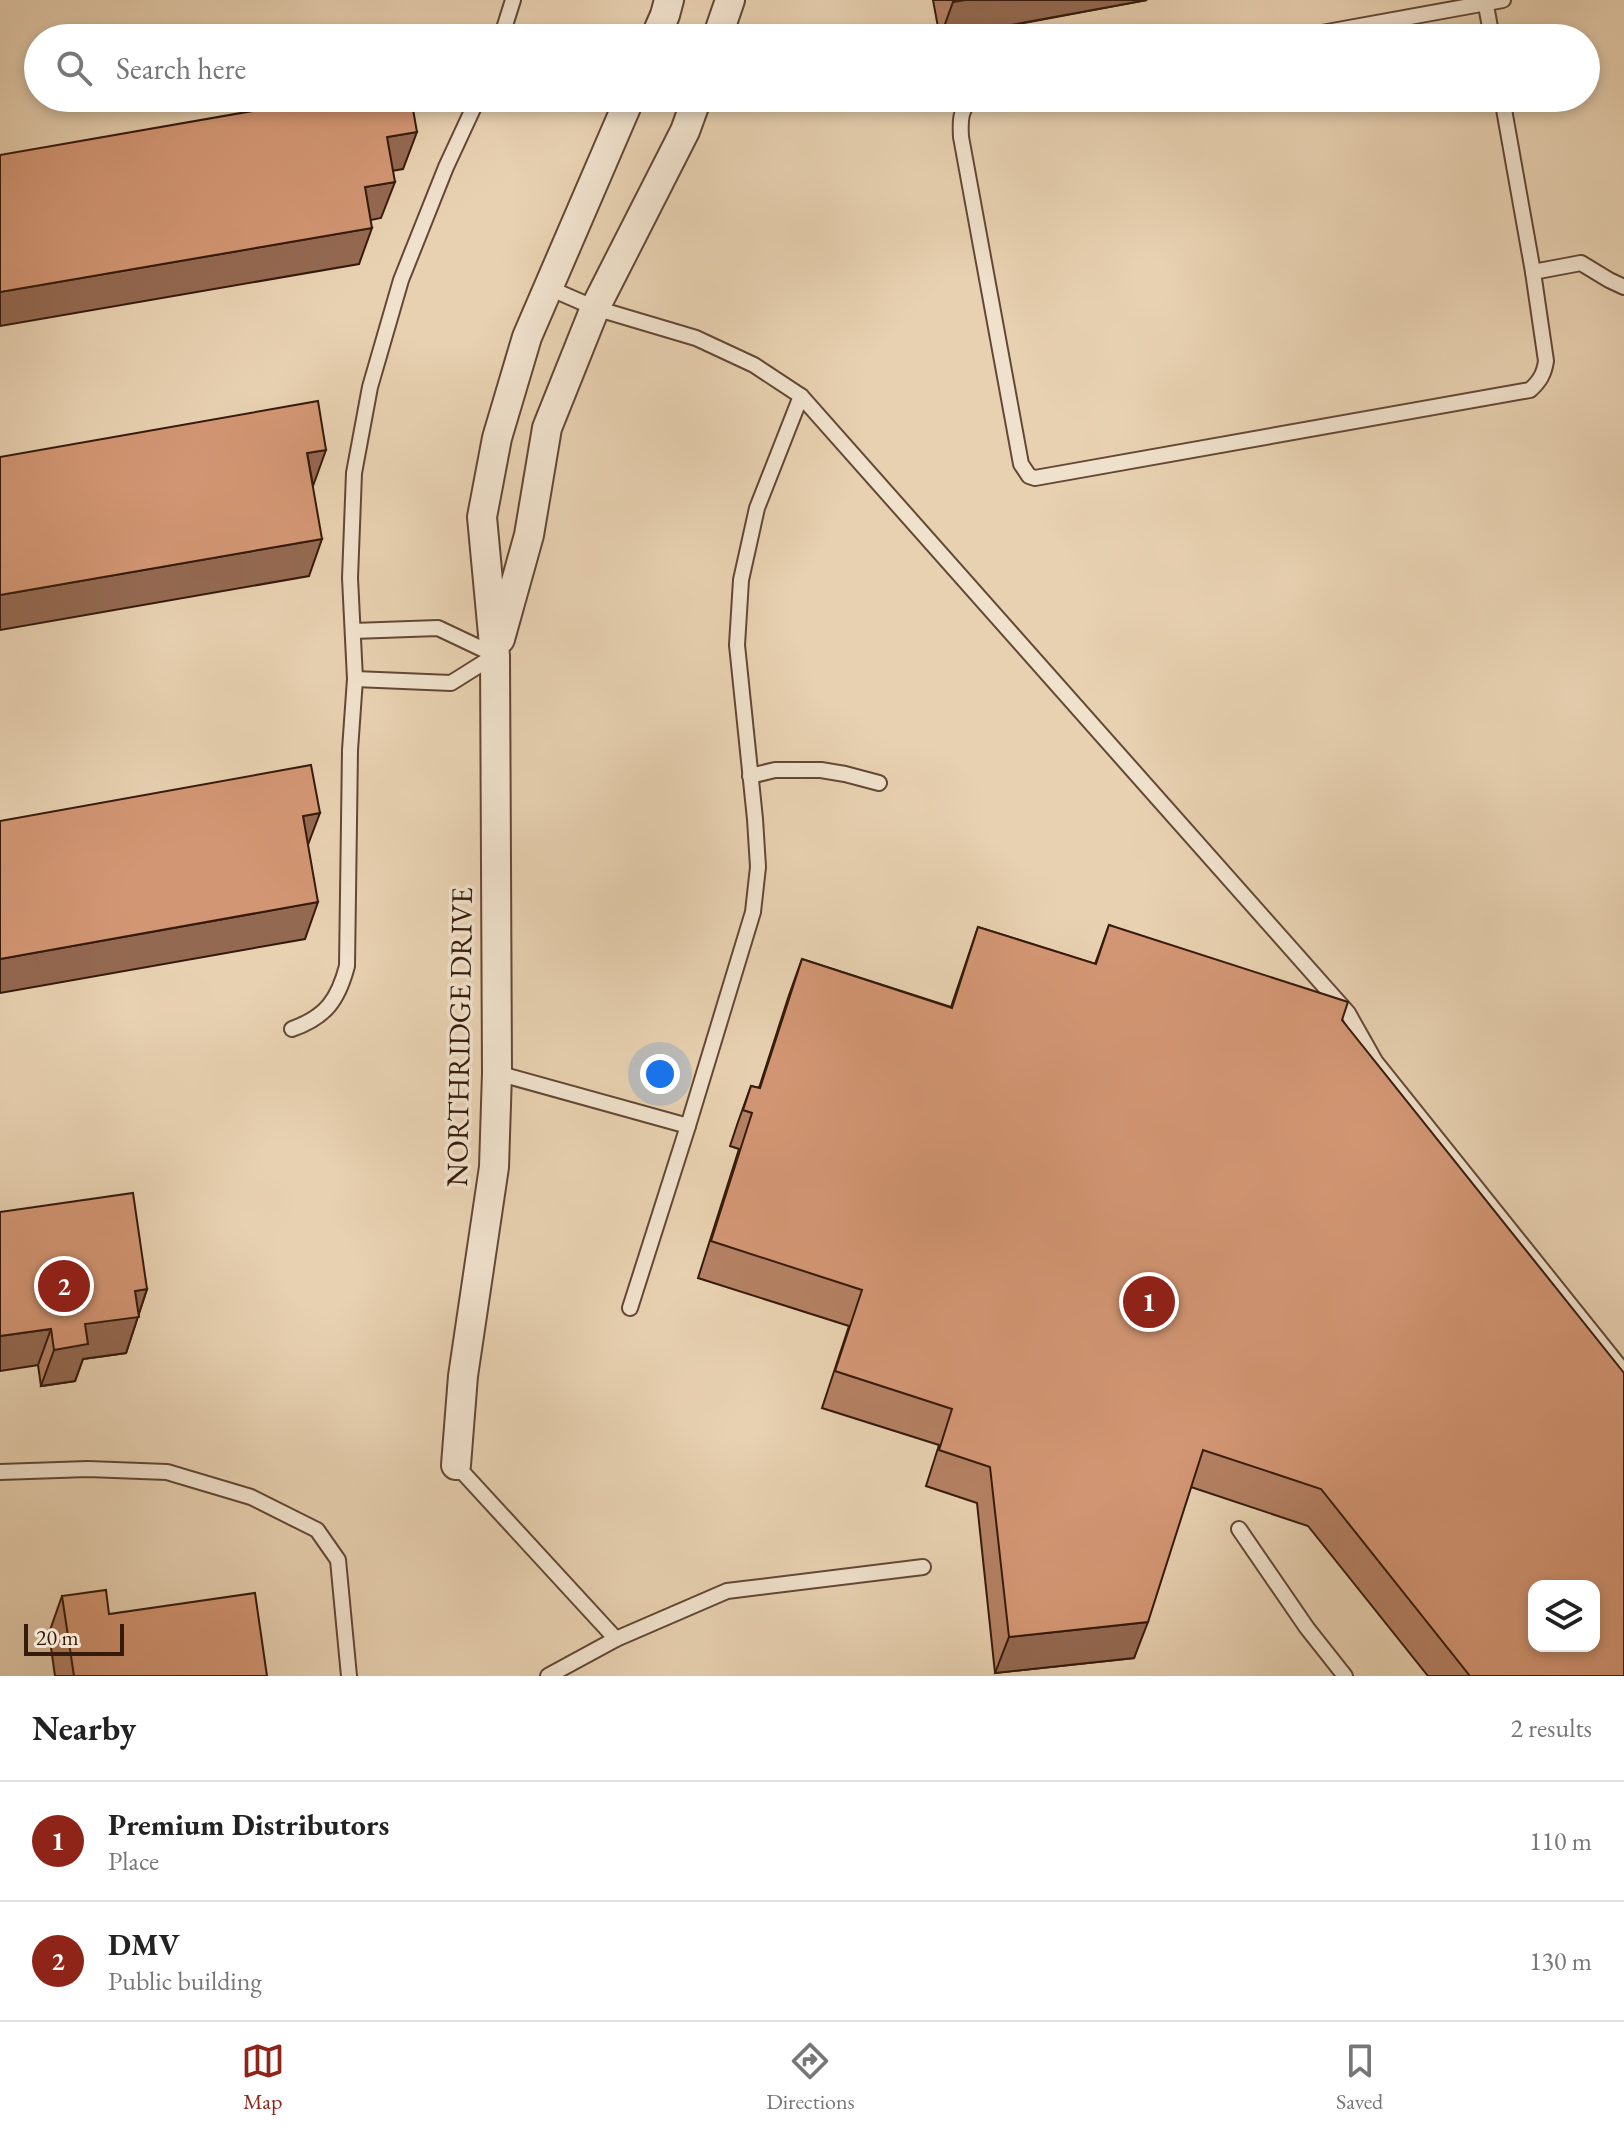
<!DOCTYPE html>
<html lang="en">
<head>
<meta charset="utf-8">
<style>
  body { margin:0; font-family:"EB Garamond",serif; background:#f6f6f6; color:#222 }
  .controls { position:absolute; right:24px; bottom:24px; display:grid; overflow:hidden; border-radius:16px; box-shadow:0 4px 12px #0003 }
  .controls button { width:72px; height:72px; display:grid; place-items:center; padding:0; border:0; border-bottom:2px solid #e0e0e0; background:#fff; color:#222; font:40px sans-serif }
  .scale { position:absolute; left:24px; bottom:20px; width:100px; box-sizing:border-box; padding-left:8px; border:4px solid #361a0c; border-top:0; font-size:22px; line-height:28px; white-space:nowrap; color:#361a0c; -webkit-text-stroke:6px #f0e1cc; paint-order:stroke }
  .you { position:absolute; left:660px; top:1074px; width:28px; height:28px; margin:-20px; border:6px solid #fff; border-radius:50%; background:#1a73e8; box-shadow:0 0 0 12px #1a73e833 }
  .badge { display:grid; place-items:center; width:52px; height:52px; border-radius:50%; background:#8f2418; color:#fff; font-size:26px; font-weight:700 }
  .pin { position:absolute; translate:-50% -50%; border:4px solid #fff; box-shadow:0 2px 8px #0006 }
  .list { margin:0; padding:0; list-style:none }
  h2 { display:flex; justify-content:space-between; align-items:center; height:104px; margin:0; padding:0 32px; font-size:34px }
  h2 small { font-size:26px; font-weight:400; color:#767676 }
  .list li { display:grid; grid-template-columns:52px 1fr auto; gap:24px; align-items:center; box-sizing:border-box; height:120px; padding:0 32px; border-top:2px solid #e0e0e0 }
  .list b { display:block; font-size:30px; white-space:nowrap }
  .list p { margin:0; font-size:26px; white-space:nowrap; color:#767676 }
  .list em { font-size:26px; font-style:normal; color:#767676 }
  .icon { flex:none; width:44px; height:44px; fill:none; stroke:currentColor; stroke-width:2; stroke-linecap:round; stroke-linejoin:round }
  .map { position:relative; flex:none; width:1624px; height:1676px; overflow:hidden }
  .search { position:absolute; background:#fff; box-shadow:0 4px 12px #0003; left:24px; right:24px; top:24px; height:88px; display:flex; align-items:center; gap:20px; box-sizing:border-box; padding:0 28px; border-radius:44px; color:#767676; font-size:30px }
  .sheet { height:344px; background:#fff }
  nav { display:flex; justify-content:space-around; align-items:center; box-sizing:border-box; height:112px; border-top:2px solid #e0e0e0; background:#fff; font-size:22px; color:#767676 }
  nav a { display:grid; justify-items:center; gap:4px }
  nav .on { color:#8f2418 }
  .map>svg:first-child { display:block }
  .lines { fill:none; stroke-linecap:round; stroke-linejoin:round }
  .service-casing { stroke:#624835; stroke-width:18 }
  .minor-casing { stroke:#624835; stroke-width:32 }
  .service { stroke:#f0e1cc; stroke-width:14 }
  .minor { stroke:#f0e1cc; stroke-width:28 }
  .wall { fill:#b58164; stroke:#361a0c; stroke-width:2 }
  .shaded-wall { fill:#946951; stroke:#361a0c; stroke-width:2 }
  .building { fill:#d39674; stroke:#361a0c; stroke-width:2; fill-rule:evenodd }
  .labels { text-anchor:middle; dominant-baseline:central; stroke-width:7; stroke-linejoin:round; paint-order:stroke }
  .street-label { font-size:30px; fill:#361a0c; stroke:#f0e1cc }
</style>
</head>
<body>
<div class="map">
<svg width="1624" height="1676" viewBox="0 0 1624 1676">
  <rect width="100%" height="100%" fill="#e8d1b1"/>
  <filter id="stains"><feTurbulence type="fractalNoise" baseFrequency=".0025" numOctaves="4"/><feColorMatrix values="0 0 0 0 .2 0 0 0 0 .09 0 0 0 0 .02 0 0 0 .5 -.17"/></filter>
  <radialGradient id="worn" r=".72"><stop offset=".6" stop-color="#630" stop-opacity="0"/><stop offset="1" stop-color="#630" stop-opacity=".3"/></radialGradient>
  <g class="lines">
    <g class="service-casing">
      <g id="service">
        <path d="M1485 0 1492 38"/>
        <path d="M501 38 513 0"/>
        <path d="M1294 38 1503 0"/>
        <path d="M973 98C960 109 960 120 961 137L1021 464 1029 476 1035 478 1530 390C1540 381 1544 374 1546 361L1533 272"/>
        <path d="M1502 98 1533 272 1581 263 1609 280 1624 287"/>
        <path d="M549 288 595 308 696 338 754 365 801 396 1348 1013 1375 1061 1624 1372"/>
        <path d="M353 631 438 628 495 655"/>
        <path d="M355 679 451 683 494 656"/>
        <path d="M750 776 775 770H821L845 774 879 783"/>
        <path d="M292 1029C326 1017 338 1000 347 966L350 750 355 679 350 578 354 473 370 387 401 280 446 167 478 98"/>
        <path d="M497 1073 688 1126 753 912 758 867 755 819 737 645 741 580 757 508 801 396"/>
        <path d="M630 1308 688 1126"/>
        <path d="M456 1465 616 1639"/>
        <path d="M0 1472 88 1469 167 1472 251 1497 317 1530 338 1560 349 1676"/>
        <path d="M1239 1529 1307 1628 1345 1676"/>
        <path d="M548 1676 616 1639 727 1591 923 1567"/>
      </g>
    </g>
    <g class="minor-casing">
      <g id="minor">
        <path d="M655 38 665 15 669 0"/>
        <path d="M717 38 730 0"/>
        <path d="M500 639 529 535 547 428 595 308 685 131 697 98"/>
        <path d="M456 1465 463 1376 494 1167 497 1073 495 656 482 517 497 438 527 337 630 98"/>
      </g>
    </g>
    <use href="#service" class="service"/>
    <use href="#minor" class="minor"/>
  </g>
  <g class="wall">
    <path d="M933 0H1147L944 38H940Z"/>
    <path d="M1109 925 1342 1020 1624 1676H1428L1308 1526 1191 1487 1134 1658 995 1673 977 1503 926 1486 939 1445 822 1408 849 1326 698 1278 739 1149 730 1146 738 1122 751 1086 759 1088 789 995 802 959 951 1007 978 927 1095 964Z"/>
    <path d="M0 1212 147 1289 126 1353 83 1359 75 1381 41 1386 38 1365Z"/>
    <path d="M62 1596 109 1614 267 1676H55L49 1633Z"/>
  </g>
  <g class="shaded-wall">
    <path d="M966 0H1147L940 38 953 2Z"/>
    <path d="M417 132 403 169 374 174 387 137Z"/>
    <path d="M395 182 381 218 352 224 365 187Z"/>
    <path d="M372 228 359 264 0 326V292Z"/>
    <path d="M326 450 313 486 307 453Z"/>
    <path d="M322 539 309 576 0 630V595Z"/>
    <path d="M320 813 306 850 303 816Z"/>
    <path d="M318 902 305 939 0 993V959Z"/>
    <path d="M147 1289 126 1353 83 1359 75 1381 41 1386 54 1350 85 1324 135 1291Z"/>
    <path d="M51 1329 38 1365 0 1371V1336Z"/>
    <path d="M1148 1622 1134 1658 995 1673 1009 1637Z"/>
  </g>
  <g class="building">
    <path d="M327 98H411L417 132 387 137 395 182 365 187 372 228 0 292V155Z"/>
    <path d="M318 401 326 450 307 453 322 539 0 595V457Z"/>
    <path d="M311 765 320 813 303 816 318 902 0 959V821Z"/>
    <path d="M1109 925 1348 1002 1342 1020 1624 1373V1676H1470L1321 1489 1203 1450 1148 1622 1009 1637 990 1467 939 1450 952 1409 835 1371 862 1290 711 1241 752 1113 743 1110 751 1086 760 1088 802 959 952 1008 978 927 1096 964ZM1534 1586H1594V1646H1534Z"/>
    <path d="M133 1193 147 1289 135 1291 139 1317 85 1324 88 1344 54 1350 51 1329 0 1336V1212Z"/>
    <path d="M106 1590 109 1614 255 1593 267 1676H74L62 1596Z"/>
  </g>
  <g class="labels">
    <g class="street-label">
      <text transform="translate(459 1037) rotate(-89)">NORTHRIDGE DRIVE</text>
    </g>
  </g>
  <rect width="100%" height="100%" filter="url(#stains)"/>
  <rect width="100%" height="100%" fill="url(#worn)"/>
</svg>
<div class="controls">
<button><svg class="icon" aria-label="layers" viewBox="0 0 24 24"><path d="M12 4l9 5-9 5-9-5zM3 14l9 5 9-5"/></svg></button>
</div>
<div class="scale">20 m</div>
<div class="you"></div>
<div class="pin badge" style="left:1149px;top:1302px">1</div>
<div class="pin badge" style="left:64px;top:1286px">2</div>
<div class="search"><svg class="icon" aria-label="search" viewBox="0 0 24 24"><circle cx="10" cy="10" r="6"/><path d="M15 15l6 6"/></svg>Search here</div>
</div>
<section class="sheet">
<h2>Nearby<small>2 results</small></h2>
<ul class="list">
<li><span class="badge">1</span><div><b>Premium Distributors</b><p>Place</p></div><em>110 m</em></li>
<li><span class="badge">2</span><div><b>DMV</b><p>Public building</p></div><em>130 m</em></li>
</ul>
</section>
<nav>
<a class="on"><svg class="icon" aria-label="map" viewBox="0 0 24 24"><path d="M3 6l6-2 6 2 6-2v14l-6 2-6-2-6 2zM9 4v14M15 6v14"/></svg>Map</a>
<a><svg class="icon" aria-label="directions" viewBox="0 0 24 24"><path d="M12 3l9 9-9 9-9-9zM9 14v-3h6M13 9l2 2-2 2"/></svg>Directions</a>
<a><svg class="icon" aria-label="saved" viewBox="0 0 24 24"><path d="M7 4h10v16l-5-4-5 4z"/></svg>Saved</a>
</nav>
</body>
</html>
